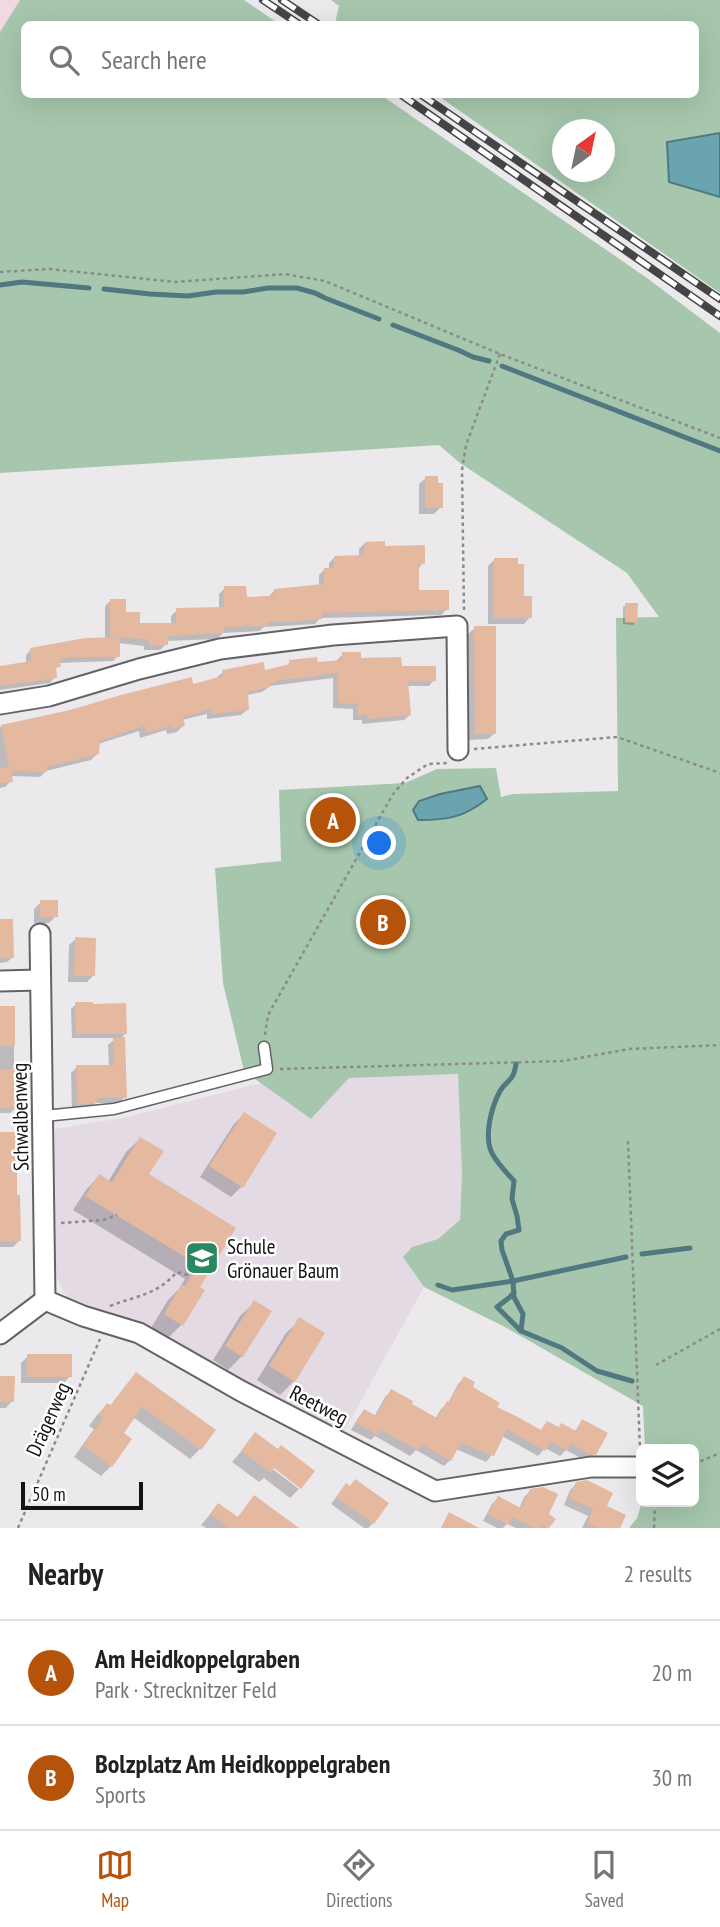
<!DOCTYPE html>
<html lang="en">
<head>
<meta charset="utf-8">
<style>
  body { margin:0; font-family:"PT Sans Narrow",sans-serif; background:#f2f2f2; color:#222 }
  .controls { position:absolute; right:21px; bottom:21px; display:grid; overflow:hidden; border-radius:10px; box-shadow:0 7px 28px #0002 }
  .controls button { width:63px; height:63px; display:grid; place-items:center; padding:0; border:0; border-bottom:2px solid #e0e0e0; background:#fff; color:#222; font:35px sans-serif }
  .compass { position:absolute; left:552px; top:119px; width:63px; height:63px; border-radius:50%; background:#fff; box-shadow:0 7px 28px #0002; rotate:33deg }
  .scale { position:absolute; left:21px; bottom:18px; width:122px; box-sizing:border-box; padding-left:7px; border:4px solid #141314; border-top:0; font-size:19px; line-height:24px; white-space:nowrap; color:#141314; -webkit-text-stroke:5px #fff; paint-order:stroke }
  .you { position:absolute; left:380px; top:844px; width:24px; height:24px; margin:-18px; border:5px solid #fff; border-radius:50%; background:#1a73e8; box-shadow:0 0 0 10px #1a73e833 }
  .badge { display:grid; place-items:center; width:46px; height:46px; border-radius:50%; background:#b45309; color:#fff; font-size:23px; font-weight:700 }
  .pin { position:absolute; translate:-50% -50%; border:4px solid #fff; box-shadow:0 2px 7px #0006 }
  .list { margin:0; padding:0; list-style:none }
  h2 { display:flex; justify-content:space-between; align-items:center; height:91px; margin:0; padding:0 28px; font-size:30px }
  h2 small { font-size:23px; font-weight:400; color:#767676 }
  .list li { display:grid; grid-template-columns:46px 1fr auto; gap:21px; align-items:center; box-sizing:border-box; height:105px; padding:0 28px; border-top:2px solid #e0e0e0 }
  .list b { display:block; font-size:26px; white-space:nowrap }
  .list p { margin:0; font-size:23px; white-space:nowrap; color:#767676 }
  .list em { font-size:23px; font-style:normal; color:#767676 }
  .icon { flex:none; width:38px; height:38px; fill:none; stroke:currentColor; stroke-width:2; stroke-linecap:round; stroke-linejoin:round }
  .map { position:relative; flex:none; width:720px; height:1528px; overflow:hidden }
  .search { position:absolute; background:#fff; box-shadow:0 7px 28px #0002; left:21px; right:21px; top:21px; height:77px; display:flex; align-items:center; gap:18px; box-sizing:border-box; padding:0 24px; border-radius:10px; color:#767676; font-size:26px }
  .sheet { height:301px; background:#fff }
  nav { display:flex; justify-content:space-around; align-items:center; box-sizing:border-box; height:98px; border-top:2px solid #e0e0e0; background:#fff; font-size:19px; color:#767676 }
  nav a { display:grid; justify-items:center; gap:4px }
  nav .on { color:#b45309 }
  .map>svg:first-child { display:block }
  .commercial { fill:#f2d9e1 }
  .built { fill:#e3dae4 }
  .green { fill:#a6c7ad; fill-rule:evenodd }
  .water { fill:#6aa4ae; stroke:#507880; stroke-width:2 }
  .shadow { fill:#0003 }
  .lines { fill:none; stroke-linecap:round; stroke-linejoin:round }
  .stream { stroke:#507880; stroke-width:5 }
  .building { fill:#e5b8a0 }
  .lane-casing { stroke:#656265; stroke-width:13 }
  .street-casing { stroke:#656265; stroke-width:23 }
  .path { stroke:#8c8a8d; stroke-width:2.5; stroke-dasharray:3.5 3.5; stroke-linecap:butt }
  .lane { stroke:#fff; stroke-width:10 }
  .street { stroke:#fff; stroke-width:19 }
  .rail-casing { stroke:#454446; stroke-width:8 }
  .rail { stroke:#fff; stroke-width:5; stroke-dasharray:16; stroke-linecap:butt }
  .labels { text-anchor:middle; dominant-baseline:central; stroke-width:5; stroke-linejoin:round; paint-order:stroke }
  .street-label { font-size:21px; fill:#141314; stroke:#fff }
  .poi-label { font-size:21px; fill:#141314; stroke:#fff; text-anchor:start }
</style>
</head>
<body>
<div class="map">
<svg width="720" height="1528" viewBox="0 0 720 1528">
  <rect width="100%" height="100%" fill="#ece9ed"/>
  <path class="commercial" d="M0 0H20L0 32Z"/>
  <path class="built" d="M458 1074 462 1174 460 1221 438 1239 412 1247 403 1257 424 1287 342 1435 201 1361 137 1323 68 1299 56 1277 55 1129 123 1118 261 1083 311 1119 349 1078Z"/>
  <g class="green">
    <path d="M20 0H244L279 24H24V94L381 95 647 278 720 333V1528H629L637 1518 642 1502H694V1449H645L643 1406 503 1326 424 1287 403 1257 412 1247 438 1239 460 1220 462 1174 458 1074 349 1078 311 1119 244 1071 223 983 215 868 281 861 279 790 405 783 437 769 496 768 501 797 513 794 618 791 616 618 659 617 627 573 460 463 439 445 0 473V32Z"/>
    <path d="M331 0H720V293L437 95 696 94V24H337L335 23 339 6ZM562 130H604V172H562Z"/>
  </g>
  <g class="water">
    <path d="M720 133V197L669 182 667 142Z"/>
    <path d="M480 786 487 799C463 818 447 820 418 820L413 810 419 801 440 794Z"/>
  </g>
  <g class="shadow">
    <path d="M426 478 441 507 434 514H419V484Z"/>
    <path d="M365 543 383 547 423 563 418 569V592L447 609 441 615 320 618 315 624 264 627 259 631 223 633 217 639 166 641V644L160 650H144V646L118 643V656L113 661 58 663 59 666 54 670 55 677 50 683 0 690V667L26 664V655L31 649 105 639V606L111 600 138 624H171V616L177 610 219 609V594L225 588 245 598 269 596 275 590 319 586V575L325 569H329V563L335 557H359V549Z"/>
    <path d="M495 559 517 566 522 598 530 617 524 624H488V566Z"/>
    <path d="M626 605 636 622 633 625 623 624V607Z"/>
    <path d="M475 628 495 733 488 739 469 740 468 634Z"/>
    <path d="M343 654 360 660 400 667 434 680 429 686H407L410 715 404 720 362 724V720H353V709L333 708V678L270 686 262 692 247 695V710L241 715 207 719V714L182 720 183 726 177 732 167 734 166 730 140 738 139 731 98 744 97 754 91 760 46 771 40 777 11 776V781L5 787 0 788V727L192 686 217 680V677L223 672H264L285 667 290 662 316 664 337 662V660Z"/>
    <path d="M41 902 56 916 49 923H34V909Z"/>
    <path d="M0 921 13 957 7 962 0 963Z"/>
    <path d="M76 939 93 976 87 982H68L69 945Z"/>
    <path d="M76 1004 126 1033 120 1039 125 1097 119 1103H95L90 1109 72 1110 71 1073 77 1067 109 1066 108 1045 116 1038H72L71 1009Z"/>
    <path d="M0 1008H14V1069L17 1107 10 1113H0Z"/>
    <path d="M244 1114 241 1187 231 1197 200 1177 234 1124Z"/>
    <path d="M0 1133 16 1197 19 1241 13 1247H0Z"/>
    <path d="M140 1139 147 1175 234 1228 197 1288 182 1324 168 1338 151 1328 168 1300 179 1289 185 1279 73 1210 86 1190 99 1176 108 1182 126 1152Z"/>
    <path d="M254 1303 269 1312 242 1356 228 1370 213 1360 240 1316Z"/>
    <path d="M300 1320 294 1381 280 1395 257 1380 286 1333Z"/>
    <path d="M28 1356 70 1376 64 1383H21V1363Z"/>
    <path d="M136 1375 200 1449 190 1459 133 1417 121 1433 111 1466 101 1476 74 1457 94 1429 89 1426 97 1415 108 1405 110 1406 126 1385Z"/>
    <path d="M0 1377 12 1401 6 1408H0Z"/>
    <path d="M464 1378 470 1388 494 1408 539 1432 547 1423 558 1429 574 1432 583 1421 594 1454 588 1460H584L566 1450 560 1456 545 1448 538 1456 502 1436 492 1455 486 1462 456 1449 450 1460 444 1466 416 1450 410 1456 375 1436 371 1440 351 1430 358 1418 364 1411 374 1417 385 1397 391 1391 409 1405 435 1419 441 1409 448 1403 458 1384Z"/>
    <path d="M256 1434 269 1462 266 1464 299 1489 290 1498 264 1478 259 1482 232 1462Z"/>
    <path d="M577 1483 605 1506 618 1528H582L588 1516 564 1505 570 1490Z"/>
    <path d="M346 1485 373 1523 368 1528H364L331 1504Z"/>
    <path d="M531 1490 546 1515 553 1520 547 1528H516L507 1524 503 1528H497L483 1521 492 1504 498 1498 519 1509 524 1497Z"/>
    <path d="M254 1498 296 1528H206L201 1525 218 1505 237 1518Z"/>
  </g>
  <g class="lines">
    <g class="stream">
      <path d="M0 285 22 282 89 288"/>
      <path d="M104 289 150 294 188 296 216 292H243L268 288H297L315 293 325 298 379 319"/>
      <path d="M393 325 458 350 473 357 489 361"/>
      <path d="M502 366 720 451"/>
      <path d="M516 1064C513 1083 508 1078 500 1091 491 1108 483 1138 493 1155 498 1164 507 1173 514 1181L512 1199 517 1216 519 1230 506 1234 501 1241 502 1250 513 1281 514 1297 523 1314 521 1331"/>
      <path d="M642 1254 690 1248"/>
      <path d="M438 1285 452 1290 513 1281 626 1257"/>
      <path d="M514 1292 510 1297 497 1307 521 1331 562 1348 597 1371 632 1381"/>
    </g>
  </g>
  <g class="building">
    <path d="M425 476H438V483H443V508H425Z"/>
    <path d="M385 541V546L425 545V564H419V590H449V610L322 613V619L293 622H267V626L224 627V633L168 636V645H149V640L110 636V599H126V612H140V623H176V608L224 607V586H246L247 597 274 596V589L324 584V568H334V556L364 555 365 542Z"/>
    <path d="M494 558H518V564H524V596H532V618H493Z"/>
    <path d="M625 603H638L637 623 625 622Z"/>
    <path d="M474 626H496V734H475Z"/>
    <path d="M120 637V657H72L60 659 61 667H56L57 678 0 686V666L31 661 30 648 85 638Z"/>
    <path d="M342 652H361V658L401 657 402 666H436V681H408L411 715 367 719V715H358V704L338 703V673L275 681V683L269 684V687L248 692 249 710 212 714V709L183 717 185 726 172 729 171 726 146 733 144 726 100 741 99 754 47 767V772L12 771 13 782 0 783V768L9 767 1 725 70 710 121 695 192 677 193 684 223 676 222 670 264 662 265 670 290 664 289 660 317 657 318 662 342 660Z"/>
    <rect x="40" y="900" width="18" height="17"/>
    <path d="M0 919H13L14 958H0Z"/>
    <path d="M75 937 96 938 95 976H74Z"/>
    <path d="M75 1002H93V1004L126 1003 127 1034H76Z"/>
    <rect x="0" y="1006" width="15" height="40"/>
    <path d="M125 1037 127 1098H97V1103L77 1105 76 1065H114L113 1038Z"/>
    <path d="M9 1069H17L18 1107 0 1108V1070Z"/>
    <path d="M244 1112 277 1133 243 1188 209 1166Z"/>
    <path d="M0 1132H17V1195H20L21 1241 0 1242Z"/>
    <path d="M140 1137 164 1151 149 1174 236 1228 200 1287 205 1290 183 1326 164 1314 182 1284 185 1286 198 1265 85 1196 99 1174 112 1182Z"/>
    <path d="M254 1300 272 1311 243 1357 225 1346Z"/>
    <path d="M299 1317 325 1333 295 1382 269 1366Z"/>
    <rect x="27" y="1354" width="45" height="23"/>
    <path d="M136 1372 216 1430 201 1450 142 1407 124 1433 132 1439 112 1467 83 1446 103 1418 98 1415 107 1403 111 1405Z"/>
    <path d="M0 1376H15L14 1402H0Z"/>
    <path d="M464 1376 475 1382 473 1387 500 1403 497 1407 516 1416 541 1430 547 1421 559 1427 561 1423 576 1431 582 1419 608 1433 596 1455H591L571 1443 567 1451 551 1442 545 1451 507 1429 494 1456 461 1443 451 1461 421 1444 418 1450 381 1430 378 1435 356 1423 364 1409 376 1416 391 1389 413 1401 412 1404 437 1418 447 1401 449 1402Z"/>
    <path d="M255 1432 278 1449 281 1445 315 1471 301 1489 274 1468 271 1473 241 1451Z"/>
    <path d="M355 1479 389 1503 374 1524 336 1497 346 1483 350 1486Z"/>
    <path d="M587 1480 613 1493 607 1506 626 1515 620 1528H598L587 1523 593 1509 569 1498 576 1482Z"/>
    <path d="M543 1487 558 1494 549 1514 556 1519 549 1528 541 1526 540 1528H535L512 1517 509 1525 488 1514 498 1496 521 1508 530 1489Z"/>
    <path d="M254 1495 299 1528H229L210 1514 218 1503 238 1517Z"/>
    <path d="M449 1512 479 1528H441Z"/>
  </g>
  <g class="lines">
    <g class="lane-casing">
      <path id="lane" d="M44 1116 114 1109 267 1069 264 1047"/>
    </g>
    <g class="street-casing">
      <g id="street">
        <path d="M0 704 49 696 139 669 220 649 333 635 457 626 458 750"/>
        <path d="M40 934 45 1300"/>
        <path d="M0 981 40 980"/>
        <path d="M0 1334 45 1300 83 1316 139 1333 241 1391 435 1491 591 1467H640"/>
      </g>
    </g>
    <g class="path">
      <path d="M0 272 49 269 176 282 285 274 325 281 500 354 720 438"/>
      <path d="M464 610 462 470 466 445 500 354"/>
      <path d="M474 749 617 737 720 773"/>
      <path d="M265 1035 268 1015 393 794 407 778 428 764 447 763"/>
      <path d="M280 1069 563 1061 629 1049 720 1045"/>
      <path d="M628 1141 640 1449"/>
      <path d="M61 1223 103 1220 117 1215"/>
      <path d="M110 1306C138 1295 155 1296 177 1272L191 1276"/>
      <path d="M656 1365 720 1329"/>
      <path d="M694 1464 720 1453"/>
      <path d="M18 1528 100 1339"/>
      <path d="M654 1528 655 1502"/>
    </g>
    <use href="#lane" class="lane"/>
    <use href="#street" class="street"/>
    <g class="rail-casing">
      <g id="rail">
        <path d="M263 0 299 24"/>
        <path d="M282 0 318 24"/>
        <path d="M400 94 720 316"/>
        <path d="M420 94 720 299"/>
      </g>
    </g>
    <use href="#rail" class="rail"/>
  </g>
  <defs>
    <g id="school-square" transform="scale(1.75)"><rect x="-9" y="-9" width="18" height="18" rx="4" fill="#298860" stroke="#fff"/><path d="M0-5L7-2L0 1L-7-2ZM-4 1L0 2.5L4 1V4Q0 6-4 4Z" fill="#fff"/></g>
  </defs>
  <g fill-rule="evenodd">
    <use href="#school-square" x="202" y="1258"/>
  </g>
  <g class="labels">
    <g class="street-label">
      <text transform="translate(20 1117) rotate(-91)">Schwalbenweg</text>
      <text transform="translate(319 1405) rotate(27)">Reetweg</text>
      <text transform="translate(48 1419) rotate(-66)">Drägerweg</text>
    </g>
    <g class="poi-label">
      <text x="227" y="1246">Schule<tspan x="227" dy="24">Grönauer Baum</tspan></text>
    </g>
  </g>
</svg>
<div class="controls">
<button><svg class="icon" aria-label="layers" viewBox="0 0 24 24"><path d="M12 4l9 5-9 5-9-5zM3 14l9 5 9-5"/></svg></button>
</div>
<svg class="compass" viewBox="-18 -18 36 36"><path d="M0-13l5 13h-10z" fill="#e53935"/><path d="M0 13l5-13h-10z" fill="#767676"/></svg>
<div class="scale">50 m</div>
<div class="you"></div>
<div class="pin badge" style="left:333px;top:820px">A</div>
<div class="pin badge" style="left:383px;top:922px">B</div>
<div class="search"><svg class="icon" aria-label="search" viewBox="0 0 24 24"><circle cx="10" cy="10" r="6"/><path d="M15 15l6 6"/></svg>Search here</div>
</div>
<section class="sheet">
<h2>Nearby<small>2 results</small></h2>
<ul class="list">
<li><span class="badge">A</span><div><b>Am Heidkoppelgraben</b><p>Park · Strecknitzer Feld</p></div><em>20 m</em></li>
<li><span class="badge">B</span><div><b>Bolzplatz Am Heidkoppelgraben</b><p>Sports</p></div><em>30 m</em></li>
</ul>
</section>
<nav>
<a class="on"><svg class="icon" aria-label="map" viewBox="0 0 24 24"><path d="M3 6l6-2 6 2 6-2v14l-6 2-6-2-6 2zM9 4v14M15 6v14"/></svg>Map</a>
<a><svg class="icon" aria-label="directions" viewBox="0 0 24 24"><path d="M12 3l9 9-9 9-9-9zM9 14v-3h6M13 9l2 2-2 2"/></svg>Directions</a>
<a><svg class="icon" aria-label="saved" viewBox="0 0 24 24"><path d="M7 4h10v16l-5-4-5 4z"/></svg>Saved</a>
</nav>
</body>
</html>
